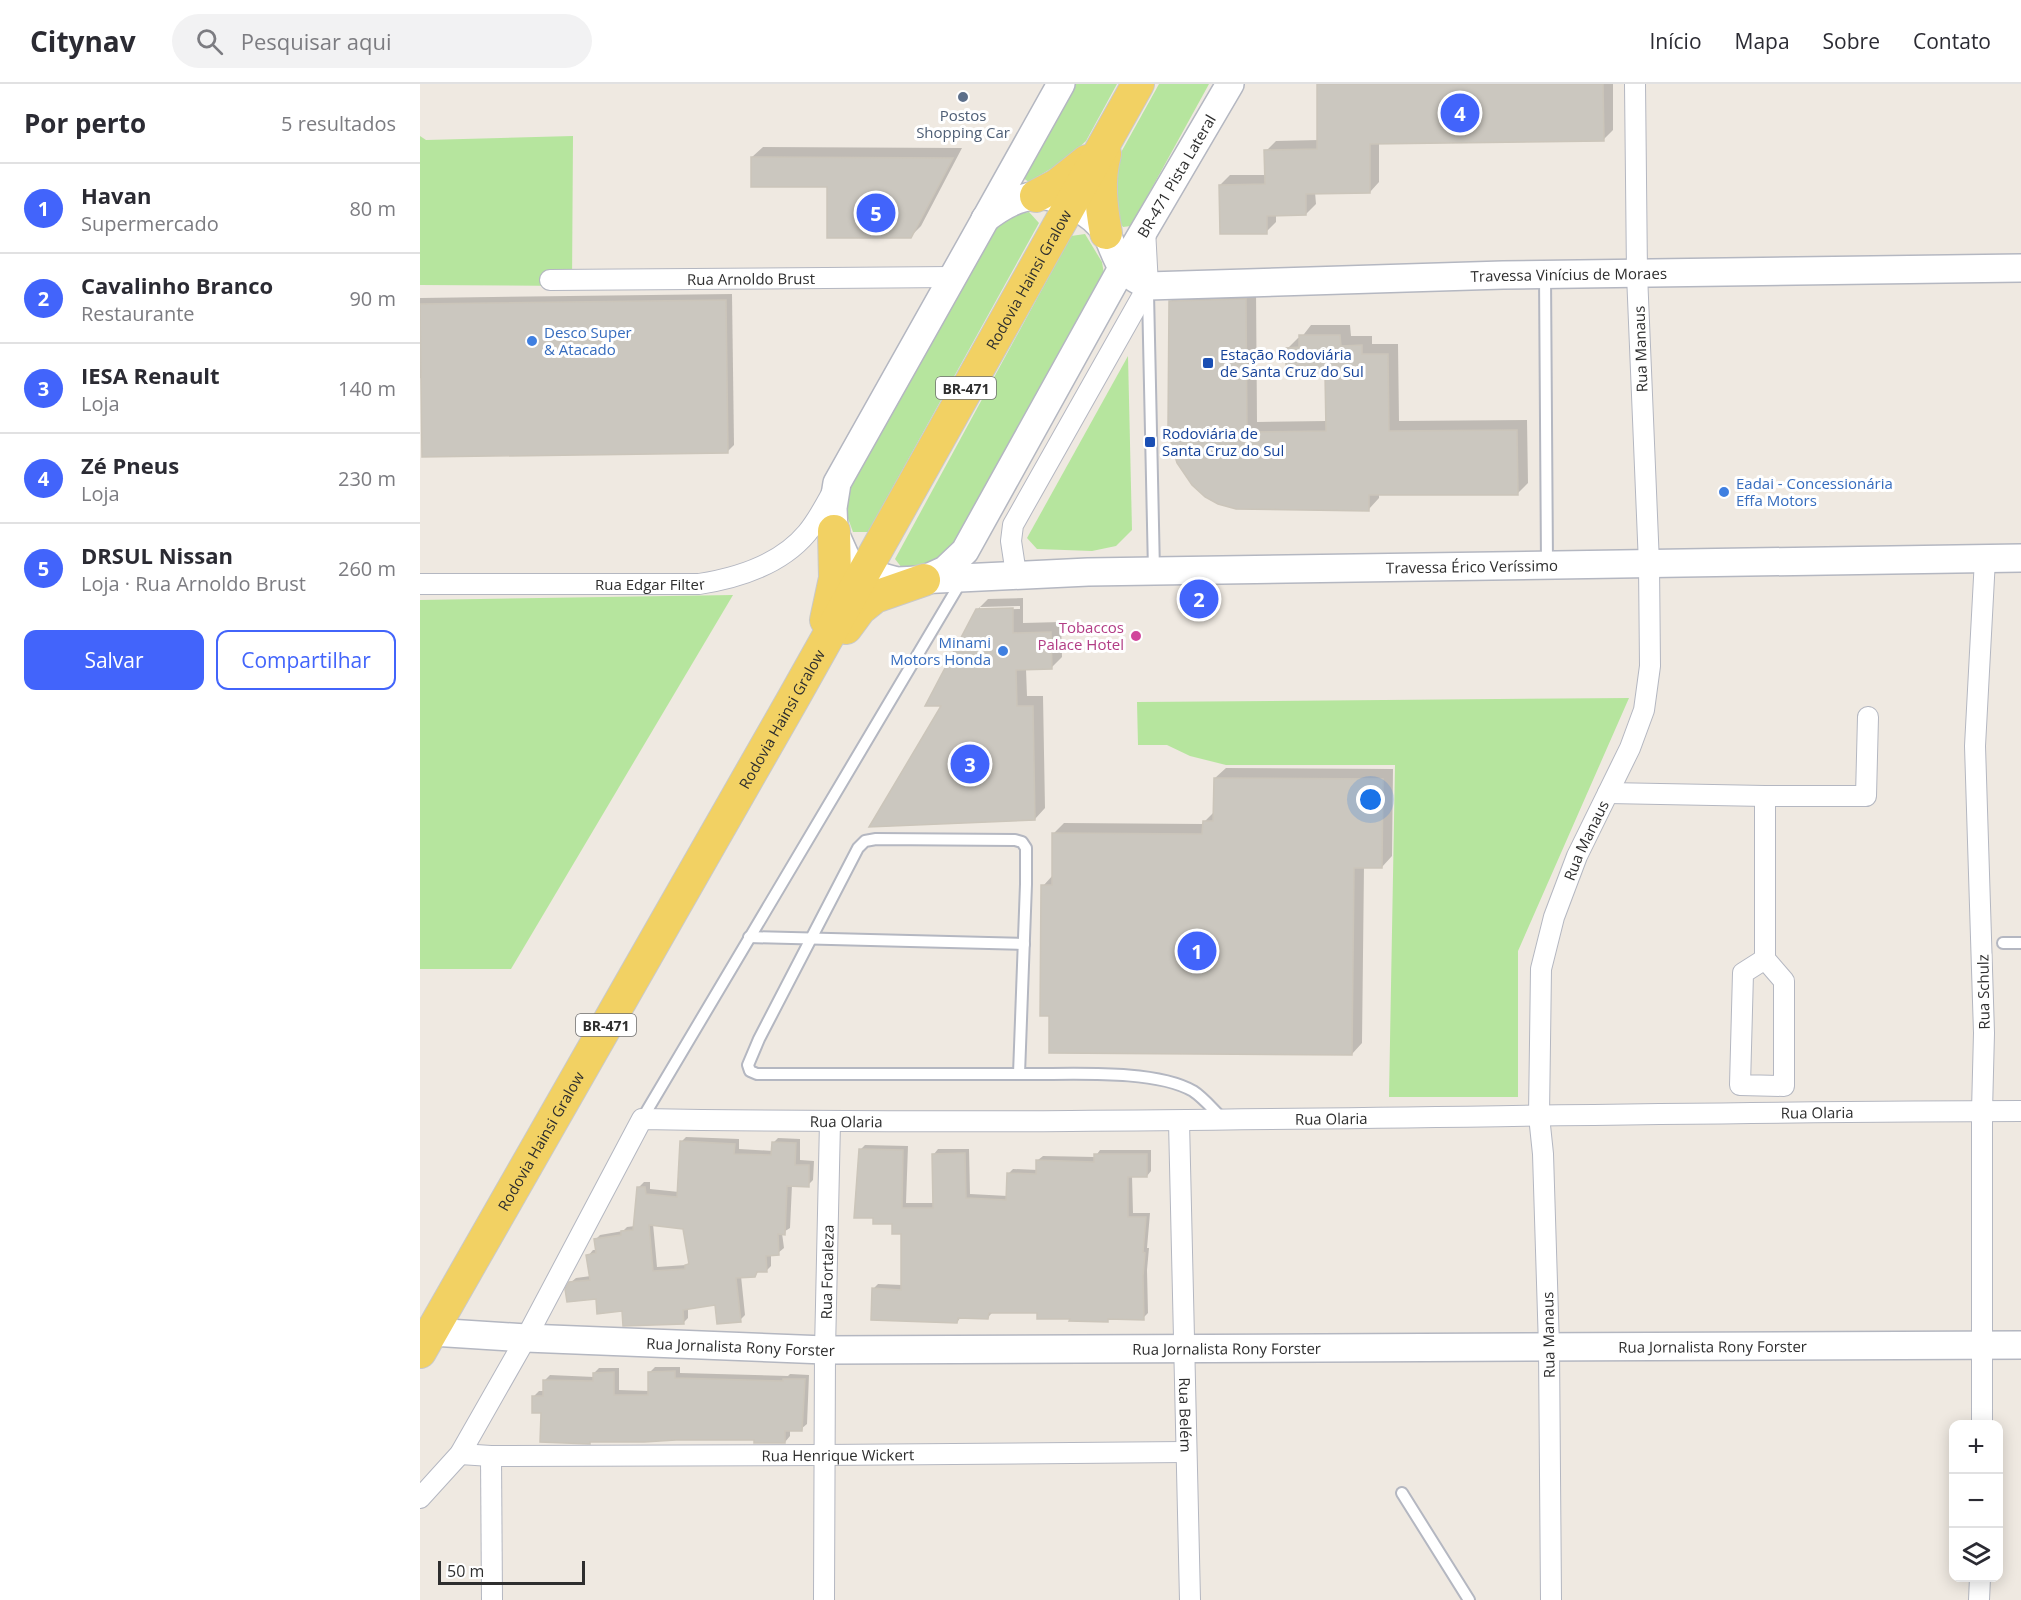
<!DOCTYPE html>
<html lang="pt">
<head>
<meta charset="utf-8">
<style>
  body { margin:0; font-family:"Open Sans",sans-serif; background:#f2f2f3; color:#2b2b33 }
  .controls { position:absolute; right:18px; bottom:18px; display:grid; overflow:hidden; border-radius:12px; box-shadow:0 3px 15px #0003 }
  .controls button { width:54px; height:54px; display:grid; place-items:center; padding:0; border:0; border-bottom:2px solid #e1e1e2; background:#fff; color:#2b2b33; font:30px sans-serif }
  .scale { position:absolute; left:18px; bottom:15px; width:147px; box-sizing:border-box; padding-left:6px; border:3px solid #2e2e2e; border-top:0; font-size:16px; line-height:21px; white-space:nowrap; color:#2e2e2e; -webkit-text-stroke:4px #fff; paint-order:stroke }
  .you { position:absolute; left:951px; top:716px; width:21px; height:21px; margin:-15px; border:4px solid #fff; border-radius:50%; background:#1a73e8; box-shadow:0 0 0 9px #1a73e833 }
  .badge { display:grid; place-items:center; width:39px; height:39px; border-radius:50%; background:#4264fb; color:#fff; font-size:20px; font-weight:700 }
  .pin { position:absolute; translate:-50% -50%; border:3px solid #fff; box-shadow:0 2px 6px #0006 }
  .list { margin:0; padding:0; list-style:none }
  h2 { display:flex; justify-content:space-between; align-items:center; height:78px; margin:0; padding:0 24px; font-size:26px }
  h2 small { font-size:20px; font-weight:400; color:#7c7c81 }
  .list li { display:grid; grid-template-columns:39px 1fr auto; gap:18px; align-items:center; box-sizing:border-box; height:90px; padding:0 24px; border-top:2px solid #e1e1e2 }
  .list b { display:block; font-size:22px; white-space:nowrap }
  .list p { margin:0; font-size:20px; white-space:nowrap; color:#7c7c81 }
  .list em { font-size:20px; font-style:normal; color:#7c7c81 }
  .actions { display:flex; gap:12px; padding:18px 24px }
  .actions a { flex:1; padding:14px 0; border:2px solid #4264fb; border-radius:12px; text-align:center; font-size:21px; color:#4264fb }
  .actions .main { background:#4264fb; color:#fff }
  .icon { flex:none; width:33px; height:33px; fill:none; stroke:currentColor; stroke-width:2; stroke-linecap:round; stroke-linejoin:round }
  .map { position:relative; flex:none; width:1601px; height:1516px; overflow:hidden }
  header { display:flex; align-items:center; gap:36px; box-sizing:border-box; height:84px; padding:0 30px; background:#fff; border-bottom:2px solid #e1e1e2 }
  header strong { font-size:28px }
  nav { display:flex; gap:33px; margin-inline-start:auto; font-size:21px }
  .search { width:420px; height:54px; background:#f2f2f3; display:flex; align-items:center; gap:15px; box-sizing:border-box; padding:0 21px; border-radius:33px; color:#7c7c81; font-size:22px }
  main { display:flex }
  aside { flex:1; background:#fff }
  .map>svg:first-child { display:block }
  .green { fill:#b6e59e }
  .shadow { fill:#0003; fill-rule:evenodd }
  .building { fill:#cbc7bf; stroke:#cbc5ba; stroke-width:1.5; fill-rule:evenodd }
  .lines { fill:none; stroke-linecap:round; stroke-linejoin:round }
  .lane-casing { stroke:#b4b7c1; stroke-width:14 }
  .street-casing { stroke:#b4b7c1; stroke-width:22 }
  .secondary-casing { stroke:#b4b7c1; stroke-width:30 }
  .primary-casing { stroke:#c9c9c9; stroke-width:34 }
  .lane { stroke:#fff; stroke-width:10 }
  .street { stroke:#fff; stroke-width:20 }
  .secondary { stroke:#fff; stroke-width:27 }
  .primary { stroke:#f2d163; stroke-width:32 }
  .service-dot { fill:#5c6f8a; stroke:#fff; stroke-width:2 }
  .shop-dot { fill:#3f7fe0; stroke:#fff; stroke-width:2 }
  .transit-dot { fill:#1a4fb4; stroke:#fff; stroke-width:2 }
  .hotel-dot { fill:#d1479c; stroke:#fff; stroke-width:2 }
  .labels { text-anchor:middle; dominant-baseline:central; stroke-width:6; stroke-linejoin:round; paint-order:stroke }
  .shield { fill:#fff; stroke:#6d6d6d; stroke-width:1.5 }
  .shield-label { font-size:14px; font-weight:bold; fill:#2e2e2e }
  .service-label { font-size:15px; fill:#4e5e75; stroke:#fff }
  .street-label { font-size:15px; fill:#2e2e2e; stroke:#fff }
  .shop-label { font-size:15px; fill:#366cbe; stroke:#fff; text-anchor:start }
  .transit-label { font-size:15px; fill:#164399; stroke:#fff; text-anchor:start }
  .hotel-label { font-size:15px; fill:#b23c85; stroke:#fff; text-anchor:end }
</style>
</head>
<body>
<header>
<strong>Citynav</strong>
<div class="search"><svg class="icon" aria-label="search" viewBox="0 0 24 24"><circle cx="10" cy="10" r="6"/><path d="M15 15l6 6"/></svg>Pesquisar aqui</div>
<nav><a>Início</a><a>Mapa</a><a>Sobre</a><a>Contato</a></nav>
</header>
<main>
<aside>
<h2>Por perto<small>5 resultados</small></h2>
<ul class="list">
<li><span class="badge">1</span><div><b>Havan</b><p>Supermercado</p></div><em>80 m</em></li>
<li><span class="badge">2</span><div><b>Cavalinho Branco</b><p>Restaurante</p></div><em>90 m</em></li>
<li><span class="badge">3</span><div><b>IESA Renault</b><p>Loja</p></div><em>140 m</em></li>
<li><span class="badge">4</span><div><b>Zé Pneus</b><p>Loja</p></div><em>230 m</em></li>
<li><span class="badge">5</span><div><b>DRSUL Nissan</b><p>Loja · Rua Arnoldo Brust</p></div><em>260 m</em></li>
</ul>
<div class="actions"><a class="main">Salvar</a><a>Compartilhar</a></div>
</aside>
<div class="map">
<svg width="1601" height="1516" viewBox="0 0 1601 1516">
  <rect width="100%" height="100%" fill="#efe9e1"/>
  <g class="green">
    <path d="M656 0H697L666 57 645 76 609 98 603 94Z"/>
    <path d="M739 0H789L711 142 703 143 696 134 693 97 699 72Z"/>
    <path d="M0 52 6 56 153 52 152 202 0 201Z"/>
    <path d="M609 128 619 139 448 448H433L426 429 428 405 573 145 588 133Z"/>
    <path d="M665 150 682 178 684 190 530 470 511 483 482 484 475 475 651 152Z"/>
    <path d="M708 272 712 446 696 462 672 467 617 465 607 454Z"/>
    <path d="M313 511 91 885H0V516Z"/>
    <path d="M1209 614 1098 867V1013H969L975 681H806L770 672 747 661H718L717 618Z"/>
  </g>
  <g class="shadow">
    <path d="M898 0H1193V46L1183 56 959 58V98L950 108H895L896 120 886 130H856V138L846 148 800 101 810 91H847L846 67 856 57 899 56Z"/>
    <path d="M343 63 542 64 501 142 490 153 408 102 332 73Z"/>
    <path d="M836 205 837 338 907 337 906 290 868 264 878 254H881L891 241H930L931 252H952V260H978L979 337 1107 336 1108 399 1097 410H959V414L949 425 817 423 750 218 761 207Z"/>
    <path d="M312 210 314 361 307 368 0 294V214Z"/>
    <path d="M603 514V539L641 538 642 573 631 584 606 585 607 612H623L625 724 615 735 523 620 557 526 568 515ZM600 522V525L560 526V523Z"/>
    <path d="M806 684 973 685 972 772 962 783 944 782 942 959 932 970 631 930 623 802 633 791 634 749 644 739 784 740V738L795 727V694Z"/>
    <path d="M266 1053 319 1055V1065L353 1067V1059L358 1054 380 1055V1076L394 1077 393 1096 388 1101H372L370 1144 362 1149 364 1164 358 1169 351 1170V1182L346 1187H339L334 1192H321L325 1231 320 1236 296 1219 268 1223V1234L263 1239 204 1225 150 1199 156 1194 171 1192 168 1172 173 1166H177L175 1156 180 1151 203 1147 207 1143 215 1142 219 1103 224 1098H230V1105L259 1108 261 1058ZM233 1140 264 1143 270 1178 266 1181 237 1183Z"/>
    <path d="M445 1061 488 1062 486 1119H514V1070L518 1065H549L550 1110 588 1112V1090L593 1085 618 1086V1076L623 1072 675 1073 680 1066H731V1087L727 1092H712L713 1129H730L727 1164H729L727 1186 728 1229 723 1234 691 1233 688 1236 651 1234 619 1228H573L568 1233 542 1232 537 1238 453 1205 458 1200 482 1201 483 1149 474 1139 440 1066Z"/>
    <path d="M235 1283H260V1289L368 1292 370 1290 389 1291 387 1340 381 1345H370V1352L365 1358 336 1355 171 1356 122 1327 114 1312 119 1307H124L125 1296 130 1291 174 1293V1289L179 1284H199V1306L230 1307 229 1289Z"/>
  </g>
  <g class="building">
    <path d="M897 0H1183L1184 57 950 60V109L886 110V131L847 132V150H800L799 101 845 100 844 66 897 65Z"/>
    <path d="M331 73 533 74 491 154H407V103H331Z"/>
    <path d="M826 215 827 348 906 347 905 291 866 292V264L879 263V251H920L921 262 942 261V270H968L969 347 1097 346 1098 411H949V427L816 425 798 420 785 413 772 401 757 379 752 362 748 343 749 217Z"/>
    <path d="M306 216 308 369 2 373 0 220Z"/>
    <path d="M593 524V549L631 548 632 585 596 586 597 622H613L615 736 449 743 521 622H505L556 525Z"/>
    <path d="M794 694 963 695 962 784H934L932 971 629 969V932H620L621 801H632V749L782 750 783 737H793Z"/>
    <path d="M260 1057 315 1060 314 1070 351 1071 352 1058 376 1059 375 1081H389V1103L367 1102 365 1151 358 1150 359 1171 346 1172 347 1188H337L335 1193 316 1194 321 1238 297 1240 295 1221 263 1226 264 1240 203 1242 202 1227 177 1230 176 1215 147 1218 145 1205 149 1198 170 1196 166 1171 176 1169 174 1155 201 1151V1147L213 1146 217 1103H225L226 1110 257 1113ZM229 1141 263 1145 269 1180 265 1181V1185L233 1187Z"/>
    <path d="M439 1065 483 1066 482 1124H513L512 1070 545 1069 546 1114 586 1116 587 1089 616 1090V1076L674 1078V1070H727V1093H708V1133H726L723 1168 725 1169 723 1192 724 1236 688 1235V1238L649 1237 650 1235H617V1229H569L568 1235 538 1234 537 1239 451 1236 452 1204 481 1206V1150H472V1140H453V1134H434Z"/>
    <path d="M255 1287V1294L363 1297V1295H385L382 1347H365V1359H334V1356H256L224 1358H170V1360L120 1358 121 1329H112V1312H123V1296L173 1297V1289L194 1288V1311H228V1288Z"/>
  </g>
  <g class="lines">
    <g class="lane-casing">
      <g id="lane">
        <path d="M1125 191 1127 481"/>
        <path d="M728 209 734 487"/>
        <path d="M456 755 595 756 602 758 606 764V800L599 990H337L330 987 328 981 339 955 438 764 445 757Z"/>
        <path d="M329 853 604 860"/>
        <path d="M1583 859H1601"/>
        <path d="M599 990C646 991 733 984 773 1007 784 1014 794 1027 804 1036"/>
        <path d="M222 1035 542 496"/>
        <path d="M982 1409 1049 1516"/>
      </g>
    </g>
    <g class="street-casing">
      <g id="street">
        <path id="s1" d="M130 196 533 193"/>
        <path d="M596 490 591 457 593 441 728 202 725 145"/>
        <path id="s2" d="M0 500H279C318 494 361 480 387 449 397 437 405 422 412 409"/>
        <path d="M1188 709 1345 712H1446L1448 633"/>
        <path d="M1345 875 1323 889 1320 1001 1364 1002V897L1345 875V712"/>
        <path id="s3" d="M759 1037 770 1516"/>
        <path d="M1562 1340V1027L1564 949 1555 662 1565 475"/>
        <path id="s4" d="M40 1370 71 1372 404 1371 765 1368"/>
        <path d="M71 1372 72 1516"/>
        <path id="s5" d="M0 1414 40 1370 106 1254 222 1035C682 1043 1141 1028 1601 1027"/>
        <path id="s6" d="M404 1516 405 1266 410 1038"/>
        <path id="s7" d="M1131 1516 1129 1263 1123 1070 1119 1032 1121 885 1134 833 1157 772 1210 664 1224 626 1230 582 1229 480 1217 190 1215 0"/>
        <path d="M1559 1516 1560 1494"/>
      </g>
    </g>
    <g class="secondary-casing">
      <g id="secondary">
        <path id="s8" d="M641 0C566 133 493 266 417 399L413 424 414 447 427 476 444 488 477 497 668 488 1601 474"/>
        <path id="s9" d="M565 135C579 124 596 113 615 112 640 110 673 129 686 149 692 160 695 173 702 183 707 191 720 197 728 202L1083 191 1601 184"/>
        <path id="s10" d="M505 495 525 486 545 467 702 184 810 0"/>
        <path id="s11" d="M12 1248 106 1254 405 1266 1601 1261"/>
      </g>
    </g>
    <g class="primary-casing">
      <g id="primary">
        <path d="M685 70C678 96 681 122 686 149"/>
        <path d="M616 112 637 101 667 77"/>
        <path d="M406 536 415 494 414 447"/>
        <path d="M426 544 440 525 455 513 504 496"/>
        <path id="s12" d="M0 1268 373 615 718 0"/>
      </g>
    </g>
    <use href="#lane" class="lane"/>
    <use href="#street" class="street"/>
    <use href="#secondary" class="secondary"/>
    <use href="#primary" class="primary"/>
  </g>
  <circle class="service-dot" cx="543" cy="13" r="6"/>
  <g class="shop-dot">
    <circle cx="112" cy="257" r="6"/>
    <circle cx="1304" cy="408" r="6"/>
    <circle cx="583" cy="567" r="6"/>
  </g>
  <g class="transit-dot">
    <rect x="782" y="273" width="12" height="12" rx="3"/>
    <rect x="724" y="352" width="12" height="12" rx="3"/>
  </g>
  <circle class="hotel-dot" cx="716" cy="552" r="6"/>
  <g class="labels">
    <g class="shield">
      <rect x="516" y="293" width="60" height="22" rx="4.5"/>
      <rect x="156" y="930" width="60" height="22" rx="4.5"/>
    </g>
    <g class="shield-label">
      <text x="546" y="304">BR-471</text>
      <text x="186" y="941">BR-471</text>
    </g>
    <g class="service-label">
      <text x="543" y="31">Postos<tspan x="543" dy="17">Shopping Car</tspan></text>
    </g>
    <g class="street-label">
      <text stroke="none"><textPath href="#s10" startOffset="480">BR-471 Pista Lateral</textPath></text>
      <text stroke="none"><textPath href="#s9" startOffset="630">Travessa Vinícius de Moraes</textPath></text>
      <text stroke="none"><textPath href="#s1" startOffset="201">Rua Arnoldo Brust</textPath></text>
      <text stroke="none"><textPath href="#s12" startOffset="1233">Rodovia Hainsi Gralow</textPath></text>
      <text transform="translate(1220 265) rotate(-92)">Rua Manaus</text>
      <text stroke="none"><textPath href="#s8" startOffset="1168">Travessa Érico Veríssimo</textPath></text>
      <text stroke="none"><textPath href="#s2" startOffset="230">Rua Edgar Filter</textPath></text>
      <text stroke="none"><textPath href="#s12" startOffset="729">Rodovia Hainsi Gralow</textPath></text>
      <text stroke="none"><textPath href="#s7" startOffset="768">Rua Manaus</textPath></text>
      <text transform="translate(1563 908) rotate(-91)">Rua Schulz</text>
      <text stroke="none"><textPath href="#s5" startOffset="1616">Rua Olaria</textPath></text>
      <text stroke="none"><textPath href="#s5" startOffset="1130">Rua Olaria</textPath></text>
      <text stroke="none"><textPath href="#s5" startOffset="645">Rua Olaria</textPath></text>
      <text stroke="none"><textPath href="#s12" startOffset="243">Rodovia Hainsi Gralow</textPath></text>
      <text stroke="none"><textPath href="#s6" startOffset="328">Rua Fortaleza</textPath></text>
      <text transform="translate(1128 1251) rotate(-91)">Rua Manaus</text>
      <text stroke="none"><textPath href="#s11" startOffset="309">Rua Jornalista Rony Forster</textPath></text>
      <text stroke="none"><textPath href="#s11" startOffset="1281">Rua Jornalista Rony Forster</textPath></text>
      <text stroke="none"><textPath href="#s11" startOffset="795">Rua Jornalista Rony Forster</textPath></text>
      <text stroke="none"><textPath href="#s3" startOffset="294">Rua Belém</textPath></text>
      <text stroke="none"><textPath href="#s4" startOffset="378">Rua Henrique Wickert</textPath></text>
    </g>
    <g class="shop-label">
      <text x="124" y="248">Desco Super<tspan x="124" dy="17">&amp; Atacado</tspan></text>
      <text x="1316" y="399">Eadai - Concessionária<tspan x="1316" dy="17">Effa Motors</tspan></text>
      <text x="571" y="558" text-anchor="end">Minami<tspan x="571" dy="17">Motors Honda</tspan></text>
    </g>
    <g class="transit-label">
      <text x="800" y="270">Estação Rodoviária<tspan x="800" dy="17">de Santa Cruz do Sul</tspan></text>
      <text x="742" y="349">Rodoviária de<tspan x="742" dy="17">Santa Cruz do Sul</tspan></text>
    </g>
    <g class="hotel-label">
      <text x="704" y="543">Tobaccos<tspan x="704" dy="17">Palace Hotel</tspan></text>
    </g>
  </g>
</svg>
<div class="controls">
<button>+</button>
<button>−</button>
<button><svg class="icon" aria-label="layers" viewBox="0 0 24 24"><path d="M12 4l9 5-9 5-9-5zM3 14l9 5 9-5"/></svg></button>
</div>
<div class="scale">50 m</div>
<div class="you"></div>
<div class="pin badge" style="left:777px;top:867px">1</div>
<div class="pin badge" style="left:779px;top:515px">2</div>
<div class="pin badge" style="left:550px;top:680px">3</div>
<div class="pin badge" style="left:1040px;top:29px">4</div>
<div class="pin badge" style="left:456px;top:129px">5</div>
</div>
</main>
</body>
</html>
